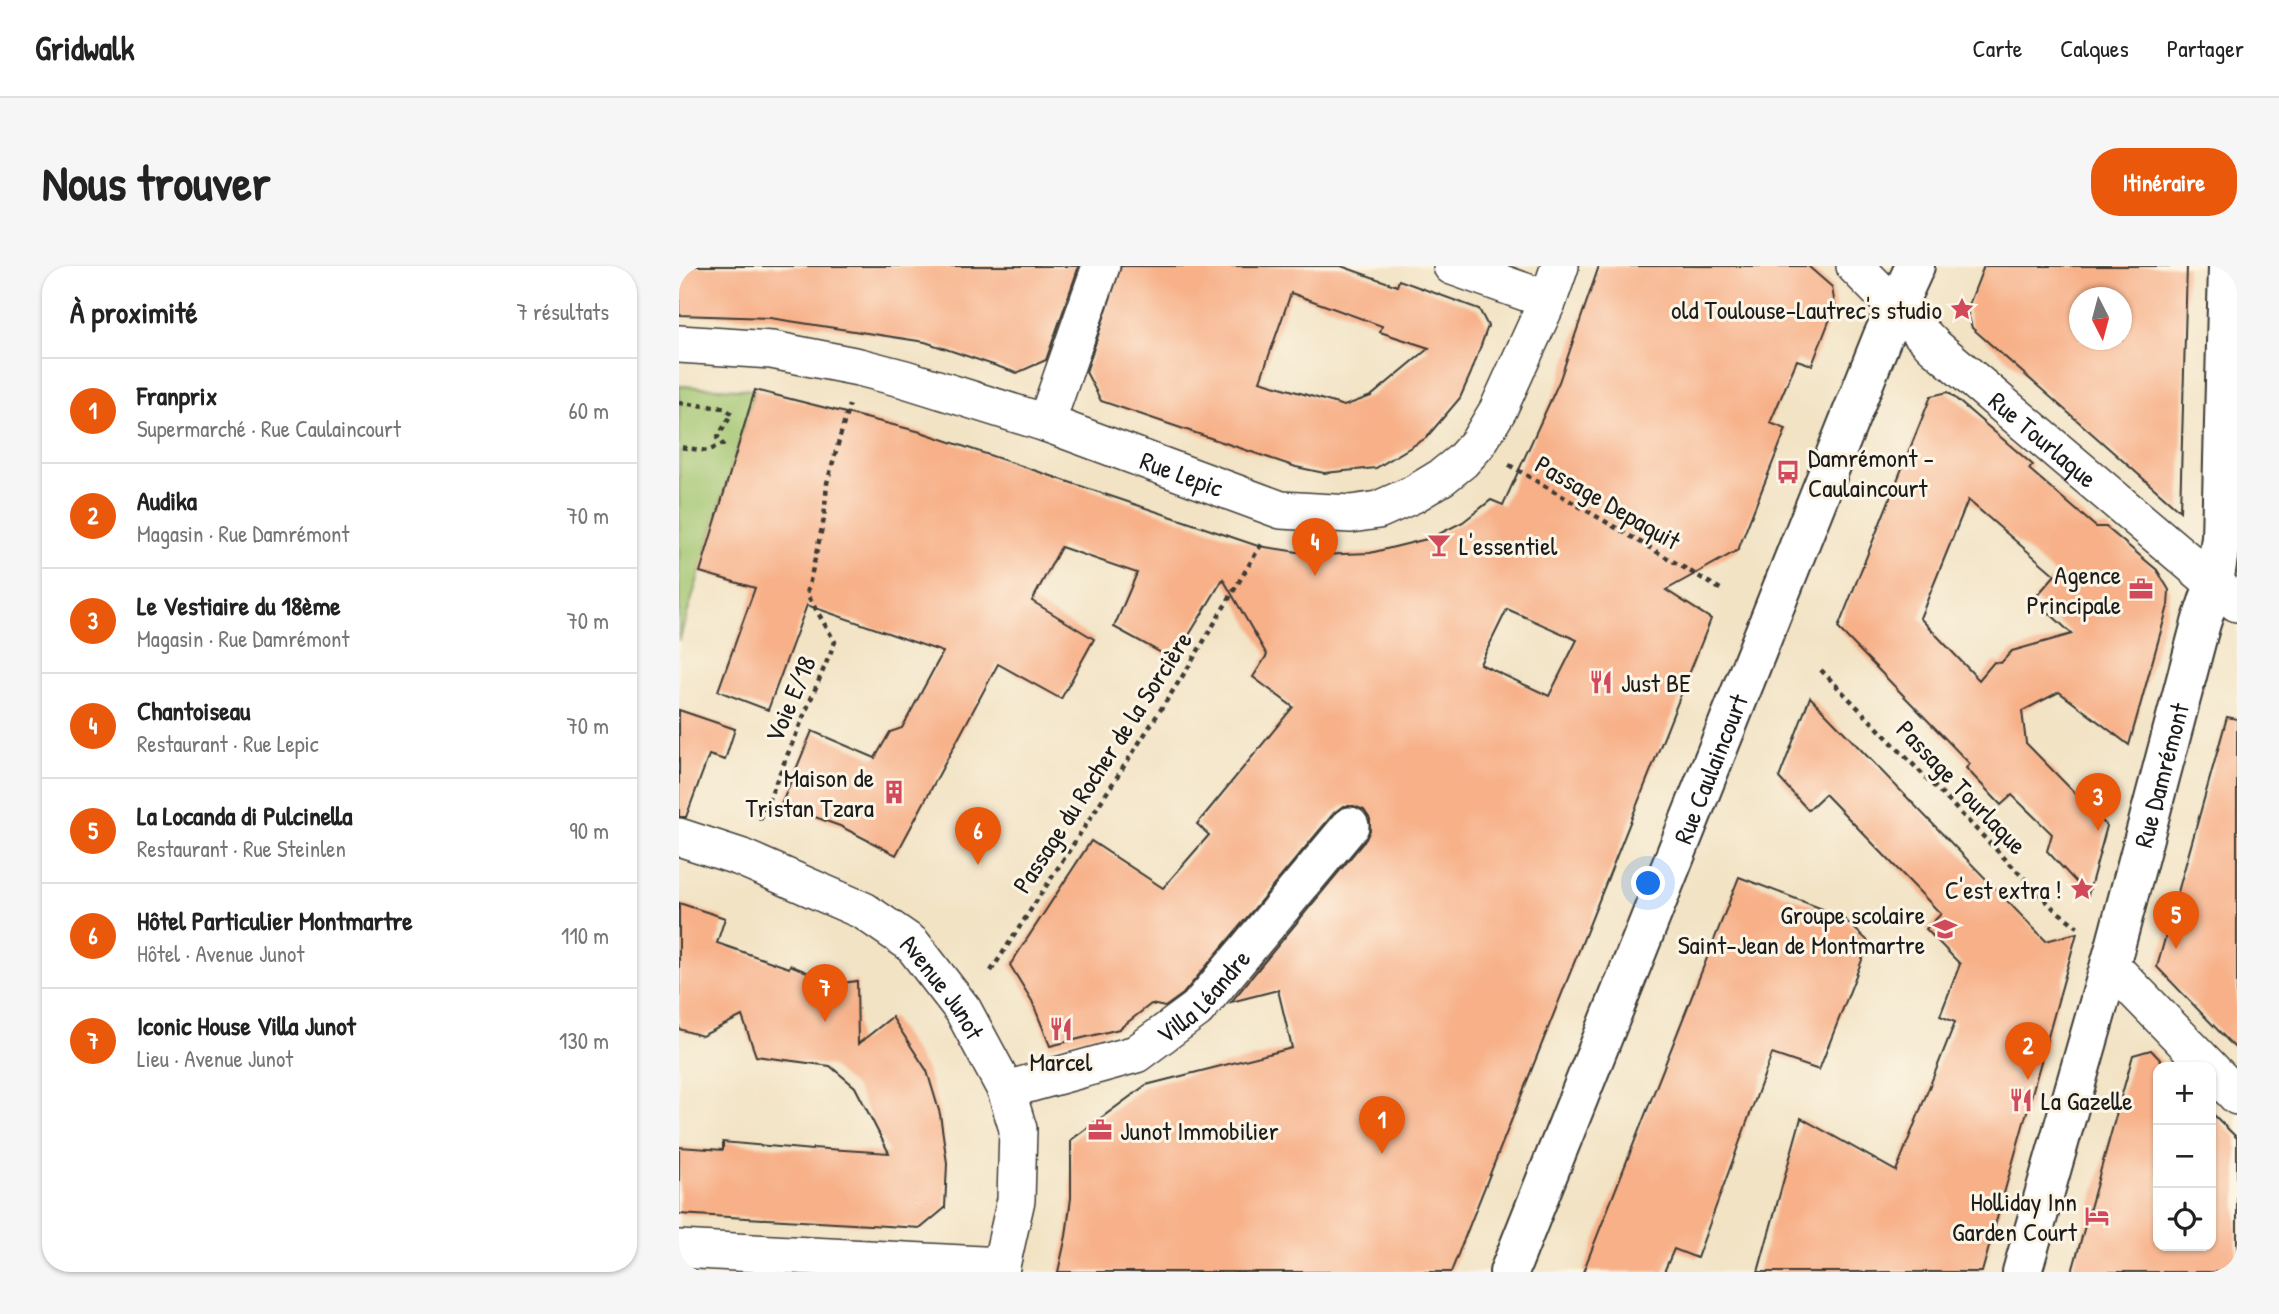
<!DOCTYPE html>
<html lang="fr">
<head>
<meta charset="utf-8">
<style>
  body { margin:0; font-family:"Patrick Hand",sans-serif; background:#f6f6f6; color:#222 }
  .controls { position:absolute; right:21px; bottom:21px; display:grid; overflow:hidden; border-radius:14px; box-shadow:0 2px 5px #0004 }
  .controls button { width:63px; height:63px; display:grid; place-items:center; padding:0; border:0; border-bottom:2px solid #e0e0e0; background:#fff; color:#222; font:35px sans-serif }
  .compass { position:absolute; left:1390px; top:21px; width:63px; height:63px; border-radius:50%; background:#fff; box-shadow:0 2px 5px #0004; rotate:174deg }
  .you { position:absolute; left:970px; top:618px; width:24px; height:24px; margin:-18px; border:5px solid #fff; border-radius:50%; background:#1a73e8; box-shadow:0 0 0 10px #1a73e833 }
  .badge { display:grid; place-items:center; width:46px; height:46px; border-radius:50%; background:#ea580c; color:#fff; font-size:23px; font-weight:700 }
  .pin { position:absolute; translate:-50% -58px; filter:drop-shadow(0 2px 4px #0008) }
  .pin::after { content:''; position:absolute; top:37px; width:24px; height:21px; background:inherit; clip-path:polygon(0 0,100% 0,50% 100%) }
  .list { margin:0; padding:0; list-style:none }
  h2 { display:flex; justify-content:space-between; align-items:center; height:91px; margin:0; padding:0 28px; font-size:30px }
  h2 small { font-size:23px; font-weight:400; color:#767676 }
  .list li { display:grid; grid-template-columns:46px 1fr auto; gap:21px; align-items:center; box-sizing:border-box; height:105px; padding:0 28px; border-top:2px solid #e0e0e0 }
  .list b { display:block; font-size:26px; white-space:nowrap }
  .list p { margin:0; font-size:23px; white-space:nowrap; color:#767676 }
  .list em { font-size:23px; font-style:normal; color:#767676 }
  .icon { flex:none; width:38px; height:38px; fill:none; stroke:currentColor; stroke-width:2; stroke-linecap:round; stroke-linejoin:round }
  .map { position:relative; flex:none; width:1558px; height:1006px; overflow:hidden; border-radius:28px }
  header { display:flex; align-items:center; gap:42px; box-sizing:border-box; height:98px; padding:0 35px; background:#fff; border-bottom:2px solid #e0e0e0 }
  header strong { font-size:33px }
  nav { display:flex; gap:38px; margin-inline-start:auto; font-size:24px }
  .intro { display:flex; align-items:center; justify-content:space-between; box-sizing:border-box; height:168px; padding:0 42px }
  h1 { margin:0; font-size:49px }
  .button { padding:18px 32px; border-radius:28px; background:#ea580c; color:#fff; font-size:24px; font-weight:700 }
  main { display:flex; gap:42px; padding:0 42px }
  aside { flex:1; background:#fff; border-radius:28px; box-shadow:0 2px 5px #0004 }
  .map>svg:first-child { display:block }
  .green { fill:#a1c56f; stroke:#5e7046; stroke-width:2 }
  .building { fill:#f7b088; fill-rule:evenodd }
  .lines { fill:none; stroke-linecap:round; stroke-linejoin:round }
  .street-casing { stroke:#3c3a35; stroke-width:40 }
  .secondary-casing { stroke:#3c3a35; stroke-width:42 }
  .path { stroke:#3c3a35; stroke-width:4.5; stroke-dasharray:5 5; stroke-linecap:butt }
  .street { stroke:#fff; stroke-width:37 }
  .secondary { stroke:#fff; stroke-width:38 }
  .labels { text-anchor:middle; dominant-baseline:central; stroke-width:6; stroke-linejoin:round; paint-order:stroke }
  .poi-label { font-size:26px; fill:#1c1c1c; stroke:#fcf5e5; text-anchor:end }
  .street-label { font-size:26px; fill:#1c1c1c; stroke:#fcf5e5 }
</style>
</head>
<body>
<header>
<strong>Gridwalk</strong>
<nav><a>Carte</a><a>Calques</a><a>Partager</a></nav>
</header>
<div class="intro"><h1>Nous trouver</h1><a class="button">Itinéraire</a></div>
<main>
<aside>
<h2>À proximité<small>7 résultats</small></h2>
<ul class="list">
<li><span class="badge">1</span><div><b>Franprix</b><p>Supermarché · Rue Caulaincourt</p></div><em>60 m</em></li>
<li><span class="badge">2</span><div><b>Audika</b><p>Magasin · Rue Damrémont</p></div><em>70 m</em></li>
<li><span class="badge">3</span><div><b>Le Vestiaire du 18ème</b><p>Magasin · Rue Damrémont</p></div><em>70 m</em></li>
<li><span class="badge">4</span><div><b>Chantoiseau</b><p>Restaurant · Rue Lepic</p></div><em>70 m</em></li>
<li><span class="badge">5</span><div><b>La Locanda di Pulcinella</b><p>Restaurant · Rue Steinlen</p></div><em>90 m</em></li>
<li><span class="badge">6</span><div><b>Hôtel Particulier Montmartre</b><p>Hôtel · Avenue Junot</p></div><em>110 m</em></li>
<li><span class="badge">7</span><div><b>Iconic House Villa Junot</b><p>Lieu · Avenue Junot</p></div><em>130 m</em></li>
</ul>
</aside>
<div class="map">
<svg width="1558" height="1006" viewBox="0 0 1558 1006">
  <rect width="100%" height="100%" fill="#fcf5e5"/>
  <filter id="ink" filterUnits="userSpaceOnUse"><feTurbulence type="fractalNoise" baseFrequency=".0143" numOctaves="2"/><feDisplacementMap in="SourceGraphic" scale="14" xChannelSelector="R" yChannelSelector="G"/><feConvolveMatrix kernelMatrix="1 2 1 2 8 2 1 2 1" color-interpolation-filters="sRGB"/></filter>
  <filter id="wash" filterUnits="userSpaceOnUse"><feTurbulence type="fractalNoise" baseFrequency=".00686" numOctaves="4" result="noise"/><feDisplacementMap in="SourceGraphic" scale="28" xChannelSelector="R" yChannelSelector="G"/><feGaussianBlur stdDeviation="1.57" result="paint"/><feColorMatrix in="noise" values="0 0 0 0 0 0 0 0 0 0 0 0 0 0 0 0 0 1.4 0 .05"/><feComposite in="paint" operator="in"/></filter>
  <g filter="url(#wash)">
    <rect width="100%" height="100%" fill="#f2e3c5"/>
    <path class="green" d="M0 120 76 124 0 375Z"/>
    <g id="blocks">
      <g class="building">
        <path d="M0 0H400L367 94 338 107 246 76 91 52 0 49Z"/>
        <path d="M442 0H662L718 20 720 14 800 43 809 60 792 107 781 132 747 172 697 202 645 207 617 201 422 135 407 106ZM612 27 703 60 701 66 750 82 692 130 665 140 581 115Z"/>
        <path d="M920 0H1129L1153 21 1156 40 1133 99 1118 94 1091 157 1107 163 1059 284 987 324 1032 353 772 1006H379L387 970 392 932V874L467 819 613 782 599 724 552 736 687 573 691 564V553L685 544 675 540H664L655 547 504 728 486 741 472 738 440 763 371 780 353 735 331 699 412 575 484 622 530 569 518 558 614 441 574 411 588 389 544 313 495 394 435 361 458 307 382 281 353 335 415 373 382 433 319 398 217 589 161 560 102 539 133 465 196 492 211 466 223 462 264 386 128 339 89 444 39 425 76 322 21 306 76 124 242 166 579 280 638 289 691 287 752 272 784 256 812 234 824 239 880 116ZM828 343 898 374 870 430 801 398Z"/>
        <path d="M1305 0H1508L1501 245 1293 62 1288 44ZM1401 32H1443V74H1401Z"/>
        <path d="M1269 126 1354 199 1350 203 1417 261H1427L1478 304 1490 324 1489 340 1450 479 1380 426 1343 445 1347 477 1428 560 1409 629 1368 585 1373 568 1333 529 1322 539 1287 502 1291 498 1159 362 1252 130ZM1289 234 1376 309 1355 333 1393 368 1333 385 1322 397 1315 396 1300 414 1241 352Z"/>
        <path d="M1131 431 1367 675 1398 667 1303 1006H1079L1122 852 1217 905 1276 756 1261 750 1281 698 1247 663 1262 648 1146 528 1129 544 1100 512Z"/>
        <path d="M0 444 56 463 46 494 30 489 7 551H0Z"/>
        <path d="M1548 451 1558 453V784L1478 701Z"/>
        <path d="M1060 611 1162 650 1190 676 1140 804 1093 788 1018 992 995 983 985 1006H904Z"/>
        <path d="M0 637 46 652 38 677 110 702 111 699 157 718 178 715 179 778 213 751 248 805 261 848 268 897 266 942 242 962 0 948V881L44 884V876L133 884 134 882 210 887 176 821 151 800 77 790 63 750 23 770 0 763Z"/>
        <path d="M1472 784 1488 801H1479V980H1532V846L1558 872V1006H1393L1454 789Z"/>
      </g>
    </g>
  </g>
  <g filter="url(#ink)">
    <use href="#blocks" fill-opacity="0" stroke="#3c3a35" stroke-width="2"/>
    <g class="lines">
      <g class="street-casing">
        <g id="street">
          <path d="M773 0 869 34"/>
          <path id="s1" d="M1176 0 1256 81 1558 337"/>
          <path id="s2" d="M0 78 93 84 180 101 226 113 367 157 602 244 672 248 699 244 735 228 763 211 783 195 799 177 819 144 869 34 881 0"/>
          <path d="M367 157 422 0"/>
          <path id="s3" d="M0 571 61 591 185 645 233 678 284 744 327 824 339 863 337 934 322 1000 318 1006"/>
          <path d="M1431 699 1530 801"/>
          <path d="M1532 803 1558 830"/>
          <path id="s4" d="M327 824 457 788 518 743 671 560"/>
          <path d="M0 983 322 1000"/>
        </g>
      </g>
      <g class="secondary-casing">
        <g id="secondary">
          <path id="s5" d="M830 1006 1203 72 1236 0"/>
          <path id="s6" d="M1343 1006 1436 681 1522 357 1535 318 1542 272 1549 0"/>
        </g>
      </g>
      <g class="path">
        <path d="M0 137 45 142 53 148 38 172 44 178 29 185 0 181"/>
        <path d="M830 199 1043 324"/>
        <path d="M1142 404 1375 643 1399 661"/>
        <path d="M81 554 156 376 128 328 145 253 148 217 170 139"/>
        <path d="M312 705 510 400 583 277"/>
      </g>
      <use href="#street" class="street"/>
      <use href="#secondary" class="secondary"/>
    </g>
  </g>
  <defs>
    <g id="sight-bare" transform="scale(1.89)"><path d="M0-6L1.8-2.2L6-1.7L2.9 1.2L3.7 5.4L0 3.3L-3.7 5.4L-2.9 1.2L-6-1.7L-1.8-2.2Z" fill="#d1495b" stroke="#fcf5e5" stroke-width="2.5" paint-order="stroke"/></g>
    <g id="bus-bare" transform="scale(1.89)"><path d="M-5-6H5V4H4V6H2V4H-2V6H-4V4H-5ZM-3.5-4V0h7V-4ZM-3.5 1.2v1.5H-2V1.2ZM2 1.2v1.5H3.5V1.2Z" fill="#d1495b" stroke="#fcf5e5" stroke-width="2.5" paint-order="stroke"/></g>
    <g id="bar-bare" transform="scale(1.89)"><path d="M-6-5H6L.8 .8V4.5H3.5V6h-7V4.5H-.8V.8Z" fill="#d1495b" stroke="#fcf5e5" stroke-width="2.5" paint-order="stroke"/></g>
    <g id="office-bare" transform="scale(1.89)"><path d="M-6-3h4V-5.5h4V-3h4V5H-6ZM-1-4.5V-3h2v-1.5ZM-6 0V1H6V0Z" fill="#d1495b" stroke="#fcf5e5" stroke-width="2.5" paint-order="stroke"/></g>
    <g id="restaurant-bare" transform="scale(1.89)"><path d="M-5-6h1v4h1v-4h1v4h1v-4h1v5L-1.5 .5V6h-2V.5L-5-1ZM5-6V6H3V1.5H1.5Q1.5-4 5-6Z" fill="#d1495b" stroke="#fcf5e5" stroke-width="2.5" paint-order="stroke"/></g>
    <g id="building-bare" transform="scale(1.89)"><path d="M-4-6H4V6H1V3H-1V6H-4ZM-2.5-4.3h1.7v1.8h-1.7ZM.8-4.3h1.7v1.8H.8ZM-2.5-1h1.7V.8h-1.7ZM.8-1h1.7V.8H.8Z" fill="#d1495b" stroke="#fcf5e5" stroke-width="2.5" paint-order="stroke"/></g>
    <g id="school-bare" transform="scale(1.89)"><path d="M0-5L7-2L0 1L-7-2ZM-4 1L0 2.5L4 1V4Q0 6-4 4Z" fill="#d1495b" stroke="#fcf5e5" stroke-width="2.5" paint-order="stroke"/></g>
    <g id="hotel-bare" transform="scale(1.89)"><path d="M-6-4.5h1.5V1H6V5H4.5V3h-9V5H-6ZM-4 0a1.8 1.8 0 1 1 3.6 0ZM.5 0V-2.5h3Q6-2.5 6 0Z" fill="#d1495b" stroke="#fcf5e5" stroke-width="2.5" paint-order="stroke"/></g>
  </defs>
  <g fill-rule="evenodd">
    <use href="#sight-bare" x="1283" y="43"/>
    <use href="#bus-bare" x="1109" y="206"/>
    <use href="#bar-bare" x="760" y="279"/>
    <use href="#office-bare" x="1462" y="323"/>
    <use href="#restaurant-bare" x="922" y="416"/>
    <use href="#building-bare" x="215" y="526"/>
    <use href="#sight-bare" x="1403" y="623"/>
    <use href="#school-bare" x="1266" y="663"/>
    <use href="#restaurant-bare" x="382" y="763"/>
    <use href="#restaurant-bare" x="1342" y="834"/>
    <use href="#office-bare" x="421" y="864"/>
    <use href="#hotel-bare" x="1418" y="950"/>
  </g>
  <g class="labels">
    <g class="poi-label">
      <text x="1263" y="43">old Toulouse-Lautrec's studio</text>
      <text x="1129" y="191" text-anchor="start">Damrémont -<tspan x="1129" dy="30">Caulaincourt</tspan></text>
      <text x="780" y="279" text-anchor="start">L'essentiel</text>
      <text x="1442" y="308">Agence<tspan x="1442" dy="30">Principale</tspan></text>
      <text x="942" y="416" text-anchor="start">Just BE</text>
      <text x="195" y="511">Maison de<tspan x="195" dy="30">Tristan Tzara</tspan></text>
      <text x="1383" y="623">C'est extra !</text>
      <text x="1246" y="648">Groupe scolaire<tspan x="1246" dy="30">Saint-Jean de Montmartre</tspan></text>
      <text x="382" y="795" text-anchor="middle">Marcel</text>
      <text x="1362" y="834" text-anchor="start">La Gazelle</text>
      <text x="441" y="864" text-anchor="start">Junot Immobilier</text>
      <text x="1398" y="935">Holliday Inn<tspan x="1398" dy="30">Garden Court</tspan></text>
    </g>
    <g class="street-label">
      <text stroke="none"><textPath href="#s1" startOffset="256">Rue Tourlaque</textPath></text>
      <text stroke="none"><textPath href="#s2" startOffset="522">Rue Lepic</textPath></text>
      <text transform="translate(929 236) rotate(30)">Passage Depaquit</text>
      <text transform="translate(111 433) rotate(-67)">Voie E/18</text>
      <text transform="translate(423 496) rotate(-57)">Passage du Rocher de la Sorcière</text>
      <text stroke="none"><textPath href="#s5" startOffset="542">Rue Caulaincourt</textPath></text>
      <text stroke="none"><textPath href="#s6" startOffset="516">Rue Damrémont</textPath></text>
      <text transform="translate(1283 521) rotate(46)">Passage Tourlaque</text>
      <text stroke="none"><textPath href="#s3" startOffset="310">Avenue Junot</textPath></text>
      <text stroke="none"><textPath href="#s4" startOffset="224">Villa Léandre</textPath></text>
    </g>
  </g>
</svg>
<div class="controls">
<button>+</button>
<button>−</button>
<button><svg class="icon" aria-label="locate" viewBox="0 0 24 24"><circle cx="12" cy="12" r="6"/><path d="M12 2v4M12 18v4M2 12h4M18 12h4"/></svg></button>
</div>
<svg class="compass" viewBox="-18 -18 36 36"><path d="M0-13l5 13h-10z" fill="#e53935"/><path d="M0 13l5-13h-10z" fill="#767676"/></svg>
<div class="you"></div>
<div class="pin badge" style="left:703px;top:888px">1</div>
<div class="pin badge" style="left:1349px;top:814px">2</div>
<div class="pin badge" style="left:1419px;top:565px">3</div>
<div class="pin badge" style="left:636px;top:310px">4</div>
<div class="pin badge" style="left:1497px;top:683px">5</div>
<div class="pin badge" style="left:299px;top:599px">6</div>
<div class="pin badge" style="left:146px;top:756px">7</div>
</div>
</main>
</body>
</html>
